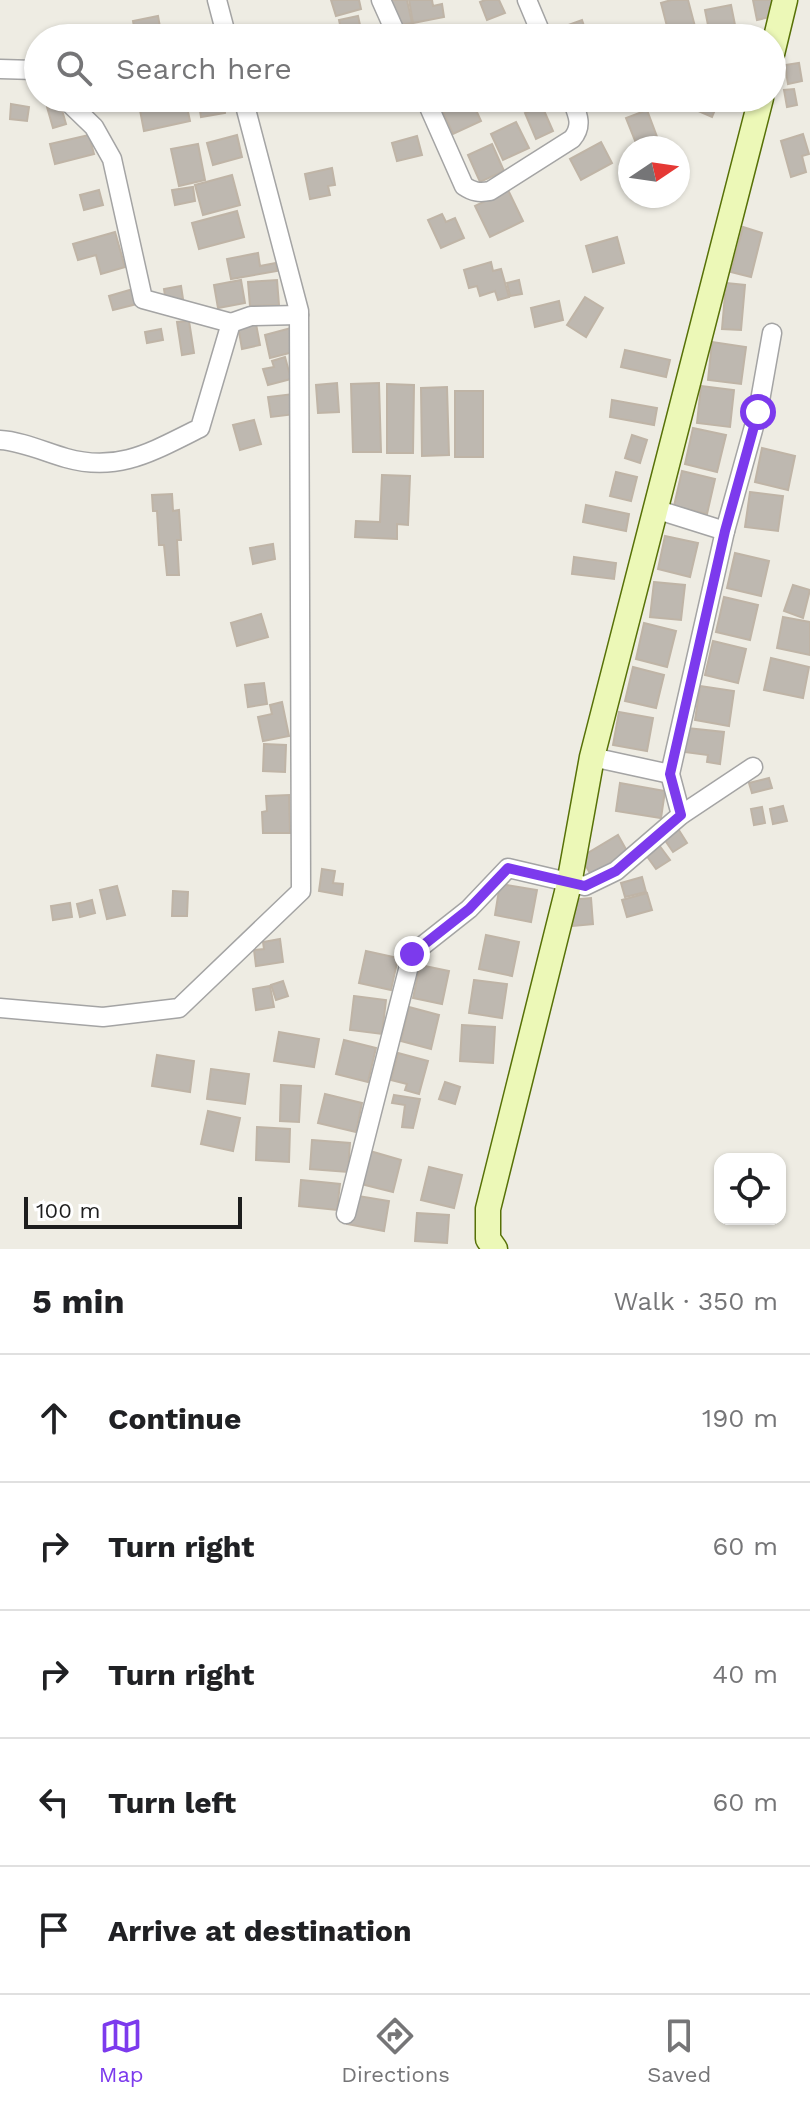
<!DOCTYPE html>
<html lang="en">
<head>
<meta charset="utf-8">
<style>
  body { margin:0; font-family:"Work Sans",sans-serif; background:#f2f2f2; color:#202124 }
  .controls { position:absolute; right:24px; bottom:24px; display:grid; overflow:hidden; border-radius:16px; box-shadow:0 2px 6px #0004 }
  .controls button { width:72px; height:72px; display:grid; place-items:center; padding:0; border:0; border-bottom:2px solid #e0e0e0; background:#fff; color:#202124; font:40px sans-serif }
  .compass { position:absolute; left:618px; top:136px; width:72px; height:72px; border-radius:50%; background:#fff; box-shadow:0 2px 6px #0004; rotate:77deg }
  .scale { position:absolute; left:24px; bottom:20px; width:218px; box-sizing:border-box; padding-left:8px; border:4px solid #1d1d1d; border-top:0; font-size:22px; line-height:28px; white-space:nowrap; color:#1d1d1d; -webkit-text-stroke:6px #fff; paint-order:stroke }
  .stop { position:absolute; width:24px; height:24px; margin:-18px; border:6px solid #7c3aed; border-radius:50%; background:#fff }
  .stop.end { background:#7c3aed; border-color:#fff; box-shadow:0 2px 8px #0008 }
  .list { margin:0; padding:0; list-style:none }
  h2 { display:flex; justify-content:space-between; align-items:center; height:104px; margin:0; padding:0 32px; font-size:34px }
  h2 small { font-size:26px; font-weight:400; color:#757577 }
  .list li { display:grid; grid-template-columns:52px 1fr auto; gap:24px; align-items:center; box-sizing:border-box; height:128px; padding:0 32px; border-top:2px solid #e0e0e0 }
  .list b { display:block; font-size:30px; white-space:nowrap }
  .list em { font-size:26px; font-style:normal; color:#757577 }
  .icon { flex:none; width:44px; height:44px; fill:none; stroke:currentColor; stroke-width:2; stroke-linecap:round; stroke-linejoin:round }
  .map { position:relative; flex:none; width:810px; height:1249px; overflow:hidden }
  .search { position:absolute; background:#fff; box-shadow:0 2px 6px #0004; left:24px; right:24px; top:24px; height:88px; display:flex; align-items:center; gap:20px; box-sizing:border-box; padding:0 28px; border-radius:44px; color:#757577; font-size:30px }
  .sheet { height:744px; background:#fff }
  nav { display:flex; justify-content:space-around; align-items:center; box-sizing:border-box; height:112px; border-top:2px solid #e0e0e0; background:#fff; font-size:22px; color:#757577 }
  nav a { display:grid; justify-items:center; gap:4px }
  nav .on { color:#7c3aed }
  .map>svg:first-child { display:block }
  .building { fill:#beb8b0; stroke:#bfb4a6; stroke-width:2 }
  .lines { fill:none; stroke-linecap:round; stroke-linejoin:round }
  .street-casing { stroke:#a4a4a4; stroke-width:21 }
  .secondary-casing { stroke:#577107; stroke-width:27 }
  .street { stroke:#fff; stroke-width:18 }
  .secondary { stroke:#ecf8b7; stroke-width:24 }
  .route { stroke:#7c3aed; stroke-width:10 }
</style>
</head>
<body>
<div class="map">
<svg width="810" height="1249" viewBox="0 0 810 1249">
  <rect width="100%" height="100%" fill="#eeece3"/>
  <g class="building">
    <path d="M331 0H359L361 9 336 16Z"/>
    <path d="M391 0H407L412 23 396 26Z"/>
    <path d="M409 0H432L433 6 442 4 444 17 413 23Z"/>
    <path d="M485 0H499L505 13 487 20 480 2Z"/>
    <path d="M671 0H688L698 38H670L661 3Z"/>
    <path d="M753 0H775L777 6 769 8 770 17 757 20Z"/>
    <path d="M731 5 736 30 710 35 705 10Z"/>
    <path d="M158 16 162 38H136L133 21Z"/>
    <path d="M358 16 362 34 343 38 339 20Z"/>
    <path d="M582 20 588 38H560L557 29Z"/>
    <path d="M523 26 526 38H493L492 34Z"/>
    <path d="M452 27 454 38H414L413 34Z"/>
    <path d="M799 63 802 81 788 84 785 65Z"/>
    <path d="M794 89 797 105 787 107 784 90Z"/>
    <path d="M175 98H185L190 121 144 131 139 105Z"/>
    <path d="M198 98H223L225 113 201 117Z"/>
    <path d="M693 98H720L712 117 689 107Z"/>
    <path d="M471 99 481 121 453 134 443 112Z"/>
    <path d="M60 103 66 124 53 128 47 107Z"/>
    <path d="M11 104 29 107 27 121 10 119Z"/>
    <path d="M542 106 553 131 536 139 525 113Z"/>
    <path d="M647 110 659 142 638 148 626 118Z"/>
    <path d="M516 122 529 148 503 160 491 134Z"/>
    <path d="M803 134 809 154 802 156 806 172 791 177 781 141Z"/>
    <path d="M89 135 94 154 55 164 50 144Z"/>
    <path d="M237 135 242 157 213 165 207 143Z"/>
    <path d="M417 136 422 155 397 161 392 143Z"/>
    <path d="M601 142 612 163 581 180 570 159Z"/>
    <path d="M198 144 205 180 179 186 171 149Z"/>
    <path d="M492 144 504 171 480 182 468 155Z"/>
    <path d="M332 168 335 185 328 186 330 195 310 199 305 174Z"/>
    <path d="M232 175 240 205 203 215 195 185Z"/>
    <path d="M193 187 195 201 175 205 172 190Z"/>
    <path d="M99 190 103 205 84 210 80 195Z"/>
    <path d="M508 190 523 221 490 237 475 206Z"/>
    <path d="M237 211 244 237 199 249 192 223Z"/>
    <path d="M442 214 446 222 455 218 464 238 441 248 428 220Z"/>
    <path d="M743 227 762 233 751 277 731 272Z"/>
    <path d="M115 232 125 267 101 274 96 255 78 260 73 244Z"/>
    <path d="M617 237 624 263 593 272 586 246Z"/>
    <path d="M258 253 260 266 276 263 277 271 231 279 227 259Z"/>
    <path d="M491 262 493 271 501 269 509 297 498 300 495 291 480 296 477 286 469 288 464 270Z"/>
    <path d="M241 280 245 303 218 308 214 285Z"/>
    <path d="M277 280 279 305 250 306 248 282Z"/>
    <path d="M519 280 522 294 510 296 507 283Z"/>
    <path d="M726 283 745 285 741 330 722 329Z"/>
    <path d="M181 286 183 299 166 302 164 289Z"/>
    <path d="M133 289 137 304 113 310 109 296Z"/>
    <path d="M585 297 603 308 586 337 567 325Z"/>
    <path d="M559 301 563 320 535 327 531 308Z"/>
    <path d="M189 321 194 353 182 355 177 322Z"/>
    <path d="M256 324 260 345 242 349 238 326Z"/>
    <path d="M291 328 297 351 270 358 265 335Z"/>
    <path d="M161 329 163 340 147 343 145 332Z"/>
    <path d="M712 342 746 347 741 384 708 380Z"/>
    <path d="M625 350 670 360 666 377 621 367Z"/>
    <path d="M285 357 291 379 268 385 263 369 274 367 272 361Z"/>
    <path d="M337 383 339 412 318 413 316 385Z"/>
    <path d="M379 383 381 452H353L351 384Z"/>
    <path d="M387 384 414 385 413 453H387Z"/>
    <path d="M701 386 734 390 730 427 697 423Z"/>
    <path d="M447 387 449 455 422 456 421 388Z"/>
    <rect x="455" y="391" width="28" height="66"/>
    <path d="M293 394 296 414 271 417 268 397Z"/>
    <path d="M612 400 657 408 654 425 610 417Z"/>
    <path d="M254 420 261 444 240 450 233 425Z"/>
    <path d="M693 428 726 435 717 472 685 464Z"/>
    <path d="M632 435 647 440 640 463 625 458Z"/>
    <path d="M762 448 795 456 788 490 755 482Z"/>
    <path d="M682 471 715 479 707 514 674 506Z"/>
    <path d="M616 472 637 477 631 501 610 496Z"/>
    <path d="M382 475 410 476 408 525 397 524V539L355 537 356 521 380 522Z"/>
    <path d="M750 492 783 496 778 531 745 527Z"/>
    <path d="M172 494 173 511 179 510 181 540H177L179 575H167L164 545H159L157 511H153L152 495Z"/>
    <path d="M586 505 629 514 626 531 583 522Z"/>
    <path d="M665 536 698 543 690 577 658 569Z"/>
    <path d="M273 544 275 559 253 564 250 548Z"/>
    <path d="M735 553 769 561 761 596 727 588Z"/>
    <path d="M574 557 616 563 614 579 572 574Z"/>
    <path d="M654 582 685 585 681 620 650 617Z"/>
    <path d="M793 585 810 590 803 618 784 611Z"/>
    <path d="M724 597 758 605 750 640 716 632Z"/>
    <path d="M261 614 268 637 237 646 231 623Z"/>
    <path d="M783 617 810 622V655L777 648Z"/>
    <path d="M644 623 676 631 667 667 636 659Z"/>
    <path d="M713 641 746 649 738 683 705 675Z"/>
    <path d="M771 658 809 667 803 698 764 690Z"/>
    <path d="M633 667 664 675 656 708 625 701Z"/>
    <path d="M264 683 267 704 248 707 245 685Z"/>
    <path d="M700 686 734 691 729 726 695 720Z"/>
    <path d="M282 702 289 736 263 741 258 717 272 714 270 705Z"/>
    <path d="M619 712 653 718 647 751 613 745Z"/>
    <path d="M687 728 724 732 720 764 707 762 708 755 684 752Z"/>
    <path d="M264 744 286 745 285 772 263 771Z"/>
    <path d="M769 778 772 788 752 793 749 783Z"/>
    <path d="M620 783 665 791 661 818 616 811Z"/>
    <path d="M289 795 290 833H263L262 812 267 811 266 796Z"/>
    <path d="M783 806 787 821 773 824 770 809Z"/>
    <path d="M762 807 765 823 754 825 751 809Z"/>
    <path d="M675 824 687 843 673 852 660 833Z"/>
    <path d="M618 835 628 853 591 875 581 857Z"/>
    <path d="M659 845 670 860 656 869 646 855Z"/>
    <path d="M322 869 335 871 333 883 343 884 342 895 319 891Z"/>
    <path d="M642 877 646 892 625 897 621 883Z"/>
    <path d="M500 884 537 890 531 922 495 915Z"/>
    <path d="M117 886 125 915 107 919 100 890Z"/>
    <path d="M173 891 188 892 187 916H172Z"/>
    <path d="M647 893 652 910 627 917 622 900Z"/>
    <path d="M591 898 593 924 573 926 570 900Z"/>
    <path d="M92 900 95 913 80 917 77 904Z"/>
    <path d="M70 903 72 917 53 920 51 906Z"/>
    <path d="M486 935 519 942 512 976 479 969Z"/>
    <path d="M280 939 283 962 256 966 254 950 264 949 263 942Z"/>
    <path d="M366 951 398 958 391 990 359 983Z"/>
    <path d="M420 965 449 971 442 1004 413 998Z"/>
    <path d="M474 980 507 984 502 1018 469 1013Z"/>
    <path d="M283 981 288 996 276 1000 271 985Z"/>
    <path d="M270 986 274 1007 256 1010 253 989Z"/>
    <path d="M354 996 386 1000 382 1034 350 1030Z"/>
    <path d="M409 1007 439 1015 431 1049 401 1041Z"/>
    <path d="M462 1025 495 1027 493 1063 460 1061Z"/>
    <path d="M279 1032 319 1039 314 1067 274 1061Z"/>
    <path d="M344 1040 376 1048 368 1082 336 1074Z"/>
    <path d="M398 1053 428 1061 419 1094 405 1090 407 1084 391 1080Z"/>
    <path d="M157 1055 194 1061 190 1092 152 1086Z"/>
    <path d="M211 1069 249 1074 245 1104 207 1099Z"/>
    <path d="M445 1082 460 1087 455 1104 439 1099Z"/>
    <path d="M281 1085 301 1086 299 1122 280 1121Z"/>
    <path d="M325 1094 362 1103 356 1132 318 1123Z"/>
    <path d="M394 1095 420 1099 413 1128 402 1127 405 1105 392 1103Z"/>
    <path d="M208 1111 240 1118 233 1151 201 1144Z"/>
    <path d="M257 1127 290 1129 289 1162 256 1160Z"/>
    <path d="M312 1140 350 1143 348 1172 310 1169Z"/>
    <path d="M370 1151 401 1160 393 1192 361 1184Z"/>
    <path d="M429 1167 462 1175 454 1208 421 1200Z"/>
    <path d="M301 1180 340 1184 337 1210 299 1206Z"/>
    <path d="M352 1195 389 1201 384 1231 347 1224Z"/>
    <path d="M417 1213 449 1215 447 1243 415 1241Z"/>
  </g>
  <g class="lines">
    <g class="street-casing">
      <g id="street">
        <path d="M217 0 227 38"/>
        <path d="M381 0 398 38"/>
        <path d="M527 0 543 38"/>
        <path d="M0 69 35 70 38 74"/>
        <path d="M64 98 94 127 112 159 143 299 231 323"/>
        <path d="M425 98 464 186C473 192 479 193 490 191L572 139C584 125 577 113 571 98"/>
        <path d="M0 440C21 441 45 452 66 458 119 473 153 451 200 428L231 323 251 316 299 315"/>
        <path d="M655 509 725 531"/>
        <path d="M592 757 670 774"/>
        <path d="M681 815 670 774 725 531 758 412 772 333"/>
        <path d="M0 1008 103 1017 179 1008 301 891 299 311 243 98"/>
        <path d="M346 1214 412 954 469 909 508 868 585 886 616 871 681 815 753 767"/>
      </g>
    </g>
    <g class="secondary-casing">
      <g id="secondary">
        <path d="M772 54 785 0"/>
        <path d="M495 1249 488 1239V1209L569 884 592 757 761 98"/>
      </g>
    </g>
    <use href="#street" class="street"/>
    <use href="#secondary" class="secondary"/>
  </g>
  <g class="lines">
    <path class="route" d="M412 954 469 909 508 868 585 886 616 871 681 815 670 774 725 531 758 412"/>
  </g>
</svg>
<div class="controls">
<button><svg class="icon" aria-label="locate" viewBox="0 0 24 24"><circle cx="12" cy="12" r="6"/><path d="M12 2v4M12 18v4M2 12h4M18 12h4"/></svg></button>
</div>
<svg class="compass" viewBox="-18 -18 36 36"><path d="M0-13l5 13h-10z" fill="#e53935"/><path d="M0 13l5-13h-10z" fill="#757577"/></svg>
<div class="scale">100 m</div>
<div class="stop" style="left:758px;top:412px"></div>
<div class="stop end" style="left:412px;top:954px"></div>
<div class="search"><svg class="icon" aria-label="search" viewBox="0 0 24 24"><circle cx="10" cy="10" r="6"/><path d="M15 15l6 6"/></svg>Search here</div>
</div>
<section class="sheet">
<h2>5 min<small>Walk · 350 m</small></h2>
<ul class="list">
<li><svg class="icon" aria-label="ahead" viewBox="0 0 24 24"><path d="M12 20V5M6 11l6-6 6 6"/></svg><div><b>Continue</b></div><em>190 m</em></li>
<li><svg class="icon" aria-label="right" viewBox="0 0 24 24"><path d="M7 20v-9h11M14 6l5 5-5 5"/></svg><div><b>Turn right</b></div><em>60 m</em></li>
<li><svg class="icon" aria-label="right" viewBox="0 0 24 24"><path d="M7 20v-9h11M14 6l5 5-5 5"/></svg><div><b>Turn right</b></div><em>40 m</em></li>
<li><svg class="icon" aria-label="left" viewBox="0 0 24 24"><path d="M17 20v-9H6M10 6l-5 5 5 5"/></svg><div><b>Turn left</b></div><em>60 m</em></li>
<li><svg class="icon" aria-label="arrive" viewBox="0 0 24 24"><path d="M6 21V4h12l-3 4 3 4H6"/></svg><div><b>Arrive at destination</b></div></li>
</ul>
</section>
<nav>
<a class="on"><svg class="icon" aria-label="map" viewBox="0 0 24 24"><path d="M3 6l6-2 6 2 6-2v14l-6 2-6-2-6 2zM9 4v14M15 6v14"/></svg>Map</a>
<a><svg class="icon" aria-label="directions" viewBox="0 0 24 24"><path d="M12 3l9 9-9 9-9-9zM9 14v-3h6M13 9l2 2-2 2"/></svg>Directions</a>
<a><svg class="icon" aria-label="saved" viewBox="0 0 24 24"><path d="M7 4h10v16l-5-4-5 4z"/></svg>Saved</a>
</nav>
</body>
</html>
